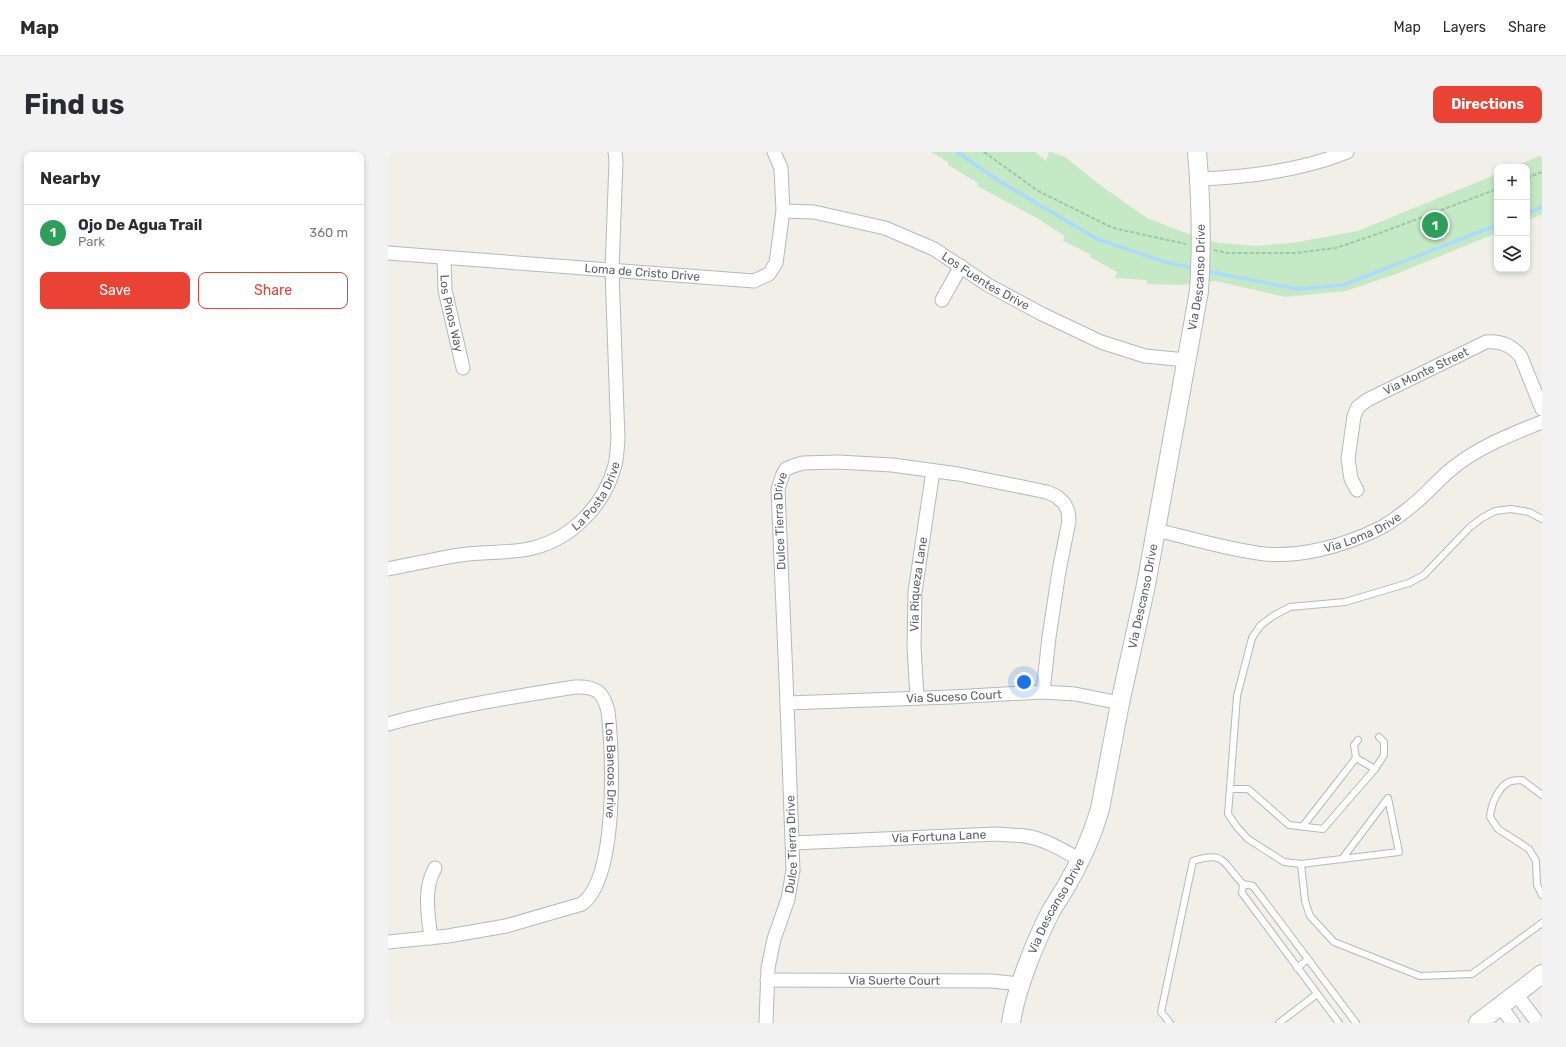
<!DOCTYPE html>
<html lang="en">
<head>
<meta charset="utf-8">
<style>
  body { margin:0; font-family:Rubik,sans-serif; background:#f2f2f3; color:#2b2b33 }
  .controls { position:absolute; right:12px; top:12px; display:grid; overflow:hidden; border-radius:8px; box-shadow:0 2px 6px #0003 }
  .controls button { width:36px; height:36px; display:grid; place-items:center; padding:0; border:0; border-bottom:1px solid #e1e1e2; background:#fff; color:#2b2b33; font:20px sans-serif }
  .you { position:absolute; left:636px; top:530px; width:14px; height:14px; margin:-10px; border:3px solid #fff; border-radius:50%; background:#1a73e8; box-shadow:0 0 0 6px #1a73e833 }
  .badge { display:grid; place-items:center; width:26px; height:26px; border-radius:50%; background:#ea4335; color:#fff; font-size:13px; font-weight:700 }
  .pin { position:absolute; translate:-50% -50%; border:2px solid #fff; box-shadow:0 1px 4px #0006 }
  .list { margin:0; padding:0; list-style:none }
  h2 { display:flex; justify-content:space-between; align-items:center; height:52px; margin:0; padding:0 16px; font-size:17px }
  h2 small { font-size:13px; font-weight:400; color:#7c7c81 }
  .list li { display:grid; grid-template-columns:26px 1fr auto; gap:12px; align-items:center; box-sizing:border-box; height:56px; padding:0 16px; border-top:1px solid #e1e1e2 }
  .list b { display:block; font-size:15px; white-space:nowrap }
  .list p { margin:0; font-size:13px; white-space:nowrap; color:#7c7c81 }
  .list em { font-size:13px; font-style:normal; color:#7c7c81 }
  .actions { display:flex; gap:8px; padding:12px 16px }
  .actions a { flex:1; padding:9px 0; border:1px solid #ea4335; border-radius:8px; text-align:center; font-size:14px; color:#ea4335 }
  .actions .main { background:#ea4335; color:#fff }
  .icon { flex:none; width:22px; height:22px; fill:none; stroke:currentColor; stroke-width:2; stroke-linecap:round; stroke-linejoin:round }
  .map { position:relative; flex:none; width:1154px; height:871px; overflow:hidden; border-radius:8px }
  header { display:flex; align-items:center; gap:24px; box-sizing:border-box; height:56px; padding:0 20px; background:#fff; border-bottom:1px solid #e1e1e2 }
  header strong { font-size:19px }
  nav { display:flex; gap:22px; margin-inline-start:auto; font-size:14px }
  .intro { display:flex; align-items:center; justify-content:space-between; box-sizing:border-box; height:96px; padding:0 24px }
  h1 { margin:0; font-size:28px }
  .button { padding:10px 18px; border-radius:8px; background:#ea4335; color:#fff; font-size:14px; font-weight:700 }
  main { display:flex; gap:24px; padding:0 24px }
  aside { flex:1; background:#fff; border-radius:8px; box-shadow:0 2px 6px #0003 }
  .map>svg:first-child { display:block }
  .green { fill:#c5e8c5 }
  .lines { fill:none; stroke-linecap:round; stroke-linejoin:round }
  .stream { stroke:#aadaff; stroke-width:3.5 }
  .lane-casing { stroke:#b5b8bc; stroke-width:8 }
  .street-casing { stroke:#b5b8bc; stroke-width:15 }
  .secondary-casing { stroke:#b6babf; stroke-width:20 }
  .path { stroke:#9cc7a9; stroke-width:2; stroke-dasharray:4 2; stroke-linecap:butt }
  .lane { stroke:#fff; stroke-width:6 }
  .street { stroke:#fff; stroke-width:13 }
  .secondary { stroke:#fff; stroke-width:18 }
  .labels { text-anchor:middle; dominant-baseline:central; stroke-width:3.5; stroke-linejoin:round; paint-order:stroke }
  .street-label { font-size:12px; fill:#5f6368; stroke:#fff }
</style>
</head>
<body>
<header>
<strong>Map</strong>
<nav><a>Map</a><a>Layers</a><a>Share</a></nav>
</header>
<div class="intro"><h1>Find us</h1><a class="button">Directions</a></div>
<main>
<aside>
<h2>Nearby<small></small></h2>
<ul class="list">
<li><span class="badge" style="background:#2e9e5b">1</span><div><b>Ojo De Agua Trail</b><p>Park</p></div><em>360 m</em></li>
</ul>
<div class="actions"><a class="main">Save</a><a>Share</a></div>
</aside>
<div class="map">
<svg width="1154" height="871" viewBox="0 0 1154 871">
  <rect width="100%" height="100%" fill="#f1efe8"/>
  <g class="green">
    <path d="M543 0H647L658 9 661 0H663L677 5 716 36 759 66 795 80 831 91 868 94 904 91 970 79 1109 22V81L1008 122 958 139 897 145 828 129 792 133 759 132 758 128 727 126 729 120 702 105V102L675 89 677 84 649 66 589 34 590 31 560 13V10Z"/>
    <path d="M1154 3V62L1139 69V15H1126Z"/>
  </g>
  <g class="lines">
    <g class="stream">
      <path d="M569 0 611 29 709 87 777 110 808 117"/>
      <path d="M1139 61 1154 55"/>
      <path d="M818 119 909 137 955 133 1109 73"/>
    </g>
    <g class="lane-casing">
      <g id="lane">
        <path d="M1154 367 1141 360 1123 357 1107 359 1094 366 1082 375 1036 423 1021 431 957 450 902 455 885 464 872 474 864 486 849 544 840 662 849 675 860 687 896 710 913 712 917 749 922 764 946 790 1032 824 1084 822 1154 771"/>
        <path d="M968 606 966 593 970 588"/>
        <path d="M987 617 996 603V590L991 585"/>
        <path d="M842 637H860L901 673 935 677 987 617 968 606 915 674"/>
        <path d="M1154 643 1134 628C1130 628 1125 628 1121 630 1110 635 1103 653 1102 665L1110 677 1141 697 1148 709 1149 733 1154 743"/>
        <path d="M913 712 1011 700 1000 646 954 707"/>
        <path d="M855 732 854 741 951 871"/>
        <path d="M909 816 920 807"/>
        <path d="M782 871 773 860 805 709C838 698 835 712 855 732L865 734 968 871"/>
        <path d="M891 871 929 842"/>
      </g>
    </g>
    <g class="street-casing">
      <g id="street">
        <path d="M812 27C861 25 912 19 959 0"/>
        <path id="s1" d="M395 59 426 60 497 76 546 97 600 133 654 162 713 190 757 204 798 208"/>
        <path id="s2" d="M0 101 366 129 381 122 388 111 395 59 393 16 386 0"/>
        <path id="s3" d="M56 106 57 138 75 216"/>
        <path d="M554 148 573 114"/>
        <path id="s4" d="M969 338 963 327 960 307 966 264 970 255 979 248 1098 190C1113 189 1124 193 1133 205L1154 257"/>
        <path id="s5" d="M768 378C803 386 840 398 877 402 914 405 955 394 988 378 1000 373 1011 364 1021 356 1036 345 1047 331 1061 319 1088 296 1121 283 1154 270"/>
        <path id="s6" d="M0 417C24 412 48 407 72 403 96 399 121 402 145 396 185 386 217 352 227 313 229 305 229 296 230 288L224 118 228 9 227 0"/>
        <path id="s7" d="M529 546 526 494 527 440 545 319"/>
        <path id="s8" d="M399 551 563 545 655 540 687 542 732 551"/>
        <path id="s9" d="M0 572C61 555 124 545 187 535 207 534 215 539 220 559 225 602 230 725 194 752L118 774 60 784 0 790"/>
        <path id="s10" d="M405 691 608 682C617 683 627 683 637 684 657 687 675 698 692 708"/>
        <path d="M43 786C40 762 35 738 47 716"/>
        <path id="s11" d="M379 828 603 829 633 832"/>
        <path d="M1128 842 1150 871"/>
        <path d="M1112 854 1125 871"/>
        <path id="s12" d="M378 871 380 816 386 787 400 747 405 718 399 551 390 337 395 322 398 317 405 314 415 311 450 310 504 313 570 322 659 340 668 344 676 351 680 359 681 369 671 419 661 485 655 540"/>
      </g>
    </g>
    <g class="secondary-casing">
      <g id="secondary">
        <path id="s13" d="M623 871C627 839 648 788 663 759 667 752 672 745 676 738 691 713 704 685 712 657L732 551 758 433 811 139C814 92 813 46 809 0"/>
        <path d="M1090 871 1154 822"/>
      </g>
    </g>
    <g class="path">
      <path d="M596 0 650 39 725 76 798 92"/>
      <path d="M1139 26 1154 20"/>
      <path d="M826 98 839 101H908L948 96 992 81 1109 37"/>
    </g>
    <use href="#lane" class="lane"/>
    <use href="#street" class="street"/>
    <use href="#secondary" class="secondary"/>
  </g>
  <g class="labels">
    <g class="street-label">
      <text stroke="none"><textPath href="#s2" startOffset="255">Loma de Cristo Drive</textPath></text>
      <text stroke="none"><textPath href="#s13" startOffset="774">Via Descanso Drive</textPath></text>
      <text stroke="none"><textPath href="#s1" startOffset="218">Los Fuentes Drive</textPath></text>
      <text stroke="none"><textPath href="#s3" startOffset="56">Los Pinos Way</textPath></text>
      <text stroke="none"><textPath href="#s4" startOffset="163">Via Monte Street</textPath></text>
      <text stroke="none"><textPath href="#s6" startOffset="232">La Posta Drive</textPath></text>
      <text stroke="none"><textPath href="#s12" startOffset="506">Dulce Tierra Drive</textPath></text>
      <text stroke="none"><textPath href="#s5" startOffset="213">Via Loma Drive</textPath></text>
      <text stroke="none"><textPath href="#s7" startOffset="114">Via Riqueza Lane</textPath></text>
      <text stroke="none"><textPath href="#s13" startOffset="450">Via Descanso Drive</textPath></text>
      <text stroke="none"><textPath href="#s8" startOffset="167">Via Suceso Court</textPath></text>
      <text stroke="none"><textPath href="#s9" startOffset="296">Los Bancos Drive</textPath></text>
      <text stroke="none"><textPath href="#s10" startOffset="146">Via Fortuna Lane</textPath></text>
      <text stroke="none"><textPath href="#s12" startOffset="182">Dulce Tierra Drive</textPath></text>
      <text stroke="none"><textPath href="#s13" startOffset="126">Via Descanso Drive</textPath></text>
      <text stroke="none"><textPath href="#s11" startOffset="127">Via Suerte Court</textPath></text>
    </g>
  </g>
</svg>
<div class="controls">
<button>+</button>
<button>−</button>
<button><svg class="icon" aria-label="layers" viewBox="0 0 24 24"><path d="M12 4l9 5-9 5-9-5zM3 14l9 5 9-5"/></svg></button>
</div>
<div class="you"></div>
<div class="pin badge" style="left:1047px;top:73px;background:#2e9e5b">1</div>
</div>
</main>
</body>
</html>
